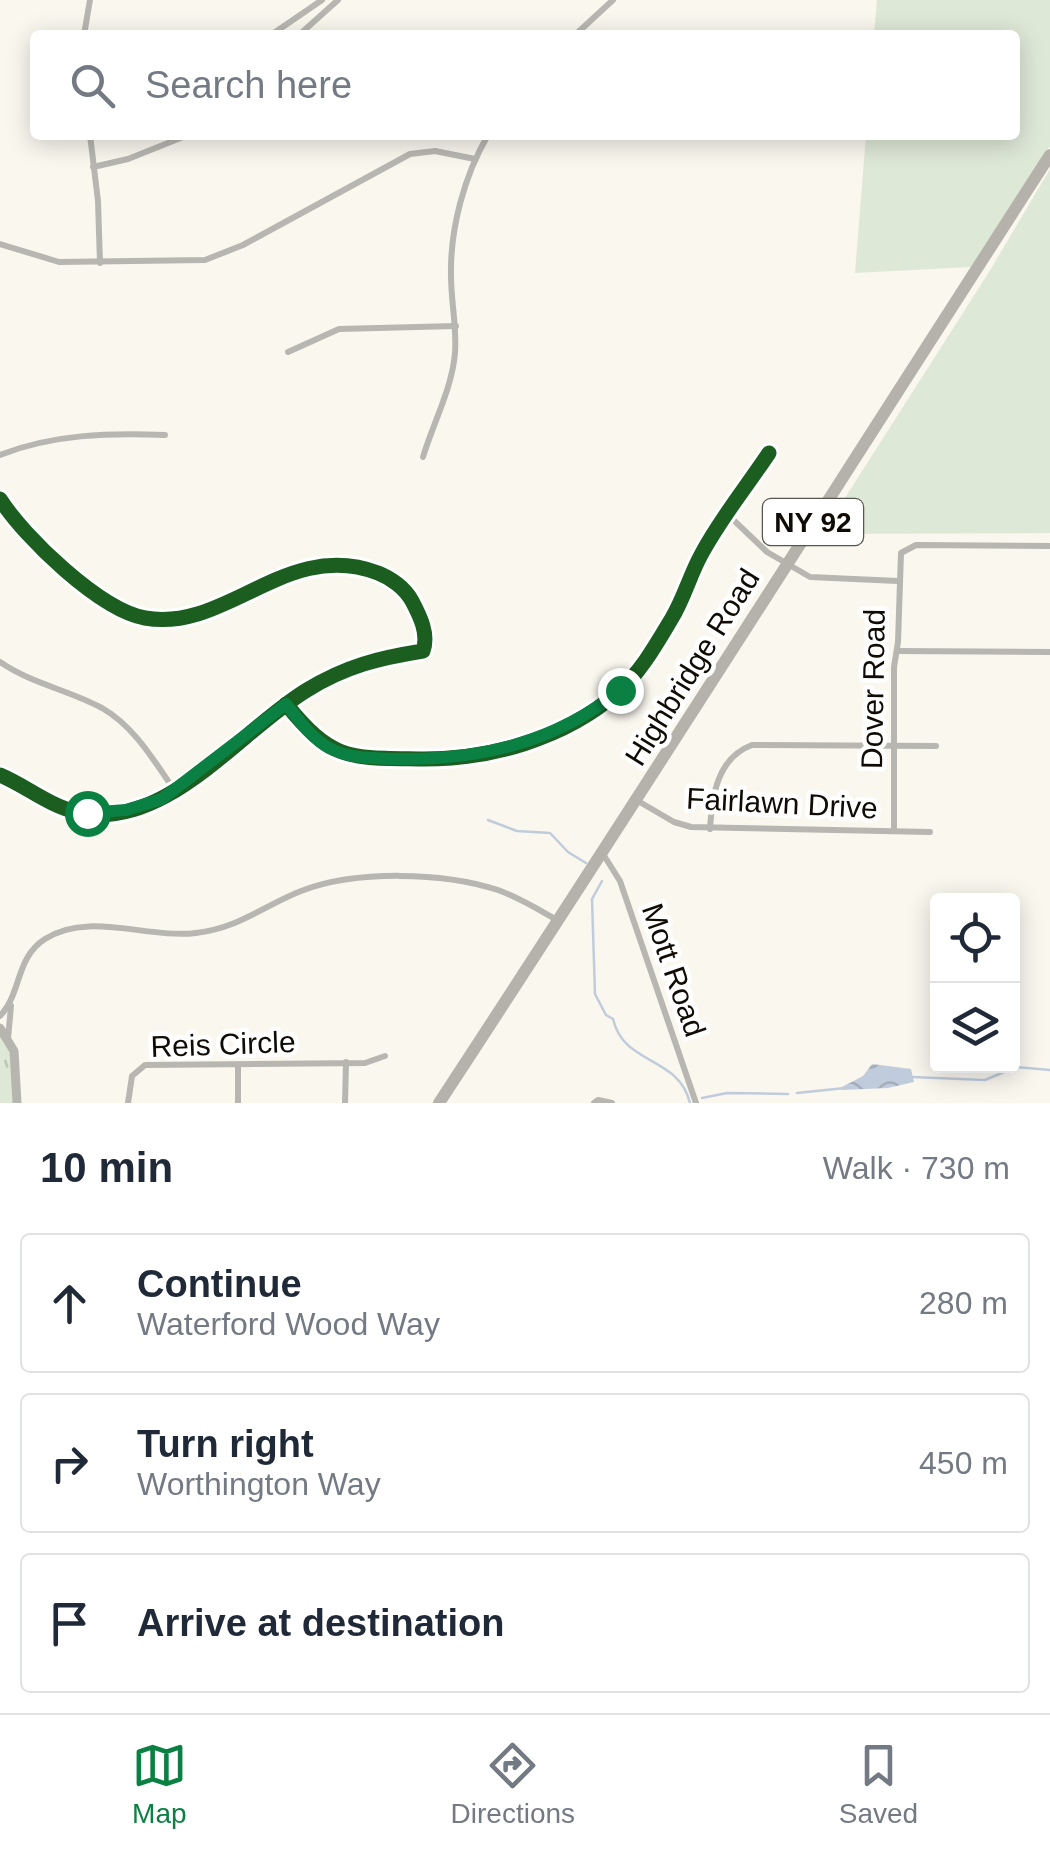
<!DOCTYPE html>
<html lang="en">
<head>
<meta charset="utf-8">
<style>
  body { margin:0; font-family:Arial,sans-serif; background:#f6f6f7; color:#1f2937 }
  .controls { position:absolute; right:30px; bottom:30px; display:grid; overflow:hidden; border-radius:10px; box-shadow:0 5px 25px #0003 }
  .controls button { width:90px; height:90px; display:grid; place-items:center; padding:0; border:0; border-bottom:2px solid #e0e1e3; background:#fff; color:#1f2937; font:50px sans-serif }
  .stop { position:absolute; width:30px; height:30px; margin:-22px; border:8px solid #0b8043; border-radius:50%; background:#fff }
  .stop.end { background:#0b8043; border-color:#fff; box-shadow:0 2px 10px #0008 }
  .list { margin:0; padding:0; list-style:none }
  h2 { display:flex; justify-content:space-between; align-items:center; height:130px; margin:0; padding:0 40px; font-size:42px }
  h2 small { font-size:32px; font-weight:400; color:#747a83 }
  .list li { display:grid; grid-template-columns:65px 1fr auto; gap:30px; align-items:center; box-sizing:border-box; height:140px; margin:0 20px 20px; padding:0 20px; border:2px solid #e0e1e3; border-radius:10px }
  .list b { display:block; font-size:38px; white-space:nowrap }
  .list p { margin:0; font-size:32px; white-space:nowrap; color:#747a83 }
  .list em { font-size:32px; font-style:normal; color:#747a83 }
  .icon { flex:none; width:55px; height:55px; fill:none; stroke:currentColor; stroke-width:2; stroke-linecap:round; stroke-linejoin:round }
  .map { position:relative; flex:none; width:1050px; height:1103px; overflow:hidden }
  .search { position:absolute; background:#fff; box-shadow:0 5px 25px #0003; left:30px; right:30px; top:30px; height:110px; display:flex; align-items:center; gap:25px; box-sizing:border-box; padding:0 35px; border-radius:10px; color:#747a83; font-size:38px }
  .sheet { height:610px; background:#fff }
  nav { display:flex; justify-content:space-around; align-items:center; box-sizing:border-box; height:140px; border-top:2px solid #e0e1e3; background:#fff; font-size:28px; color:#747a83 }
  nav a { display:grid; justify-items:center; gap:5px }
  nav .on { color:#0b8043 }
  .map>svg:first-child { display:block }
  .grass { fill:#dee8d7 }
  .park { fill:url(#park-tufts) }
  .water { fill:url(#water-waves) }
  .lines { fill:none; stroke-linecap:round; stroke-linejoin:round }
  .stream { stroke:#c0ccdc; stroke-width:2.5 }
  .street { stroke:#b8b6b1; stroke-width:6 }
  .secondary { stroke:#b7b6ae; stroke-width:9 }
  .highway { stroke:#b5b2ab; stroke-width:12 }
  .cycleway-casing { stroke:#fff; stroke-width:21 }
  .cycleway { stroke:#1b5e20; stroke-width:15 }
  .route { stroke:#0b8043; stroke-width:12 }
  .labels { text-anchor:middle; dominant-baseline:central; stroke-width:9; stroke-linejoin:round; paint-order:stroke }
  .shield { fill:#fff; stroke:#585550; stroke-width:2.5 }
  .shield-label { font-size:28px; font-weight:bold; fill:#100c05 }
  .street-label { font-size:30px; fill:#100c05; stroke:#fff }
</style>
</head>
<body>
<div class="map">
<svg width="1050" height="1103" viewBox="0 0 1050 1103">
  <defs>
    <pattern id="park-tufts" width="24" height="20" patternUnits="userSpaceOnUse" patternTransform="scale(2.5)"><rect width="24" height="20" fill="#dee8d7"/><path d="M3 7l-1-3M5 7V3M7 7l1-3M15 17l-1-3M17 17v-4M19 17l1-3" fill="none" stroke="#bdc6b7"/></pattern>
    <pattern id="water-waves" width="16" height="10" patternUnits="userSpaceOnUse" patternTransform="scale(2.5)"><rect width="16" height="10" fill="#c0ccdc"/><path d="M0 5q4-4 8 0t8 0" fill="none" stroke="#a4aebb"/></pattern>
  </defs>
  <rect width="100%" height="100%" fill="#faf7ef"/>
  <g class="grass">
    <path d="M877 0H1050V146L971 267 855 273 866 135H1015V35H874Z"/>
    <path d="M1050 169V533L822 534 989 272Z"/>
  </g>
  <path class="park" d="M0 1033 10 1051 14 1103H0Z"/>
  <path class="water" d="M872 1064 911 1069 914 1082 888 1088 842 1090V1087L863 1076Z"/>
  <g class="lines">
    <g class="stream">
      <path d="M488 820 517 831 550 833 568 852 586 863"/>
      <path d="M602 881 592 899 595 994 606 1015 613 1019C624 1066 678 1055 690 1103"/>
      <path d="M912 1077 985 1080 1016 1067 1050 1070"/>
      <path d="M797 1093 845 1088"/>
      <path d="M702 1098 727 1093 788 1094"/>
    </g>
    <g class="street">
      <path d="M84 35 90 0"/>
      <path d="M271 35 322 0"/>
      <path d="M299 35 338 0"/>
      <path d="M575 35 613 0"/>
      <path d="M90 135 98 201 100 263"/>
      <path d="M93 167 128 159 188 135"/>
      <path d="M0 244 59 262 205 260 243 245 410 154 435 151 475 159"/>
      <path d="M288 352 339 329 456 326"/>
      <path d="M0 455C53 434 108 433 165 435"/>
      <path d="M423 457C433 423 452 389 455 353 457 327 451 302 451 276 450 229 464 176 488 135"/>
      <path d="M0 499C24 537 100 610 145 618 226 633 287 538 378 573 391 578 405 588 412 601 420 616 429 634 423 651 379 658 346 666 307 690 239 731 165 833 76 812 48 805 26 786 0 775"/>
      <path d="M722 509 767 552 810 577 898 581"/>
      <path d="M897 651 1050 652"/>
      <path d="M0 662C32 684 69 690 102 708 135 727 154 761 175 791"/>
      <path d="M286 704C332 761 349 758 419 759 489 760 565 739 618 692 641 672 657 643 672 618 684 598 690 575 701 555 720 519 747 486 769 453"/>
      <path d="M638 801 674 822 691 827 930 832"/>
      <path d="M710 829C712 796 717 758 752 745L936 746"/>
      <path d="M894 831V667L898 642 901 553 916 545 1050 546"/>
      <path d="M603 854 620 881 696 1103"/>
      <path d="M0 1016C22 993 15 958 45 939 88 911 148 939 196 933 239 928 263 906 301 891 356 870 443 872 498 890 520 898 539 910 559 921"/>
      <path d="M8 1039 11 1006"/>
      <path d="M238 1066V1103"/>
      <path d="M128 1103 132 1076 145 1065 365 1063 385 1056"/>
      <path d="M345 1103 346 1062"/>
      <path d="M594 1103 598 1100 612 1103"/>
    </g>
    <path class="secondary" d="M0 1028 14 1051 17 1103"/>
    <path class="highway" d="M439 1103C645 789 846 471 1050 155"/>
    <g class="cycleway-casing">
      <g id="cycleway">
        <path d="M0 499C24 537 100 610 145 618 226 633 287 538 378 573 391 578 405 588 412 601 420 616 429 634 423 651 379 658 346 666 307 690 239 731 165 833 76 812 48 805 26 786 0 775"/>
        <path d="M286 704C332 761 349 758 419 759 489 760 565 739 618 692 641 672 657 643 672 618 684 598 690 575 701 555 720 519 747 486 769 453"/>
      </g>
    </g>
    <use href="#cycleway" class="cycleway"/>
  </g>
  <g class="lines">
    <path class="route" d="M87 813 126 810 162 799 286 704C299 720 311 738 329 748 350 759 373 758 397 759 479 760 555 743 620 690"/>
  </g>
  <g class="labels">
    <rect class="shield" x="763" y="499" width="100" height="46" rx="8"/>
    <g class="shield-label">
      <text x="813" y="522">NY 92</text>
    </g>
    <g class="street-label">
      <text transform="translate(692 667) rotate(-58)">Highbridge Road</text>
      <text transform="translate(873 689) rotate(-89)">Dover Road</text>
      <text transform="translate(782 803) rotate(3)">Fairlawn Drive</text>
      <text transform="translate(674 970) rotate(71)">Mott Road</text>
      <text transform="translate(223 1044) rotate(-2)">Reis Circle</text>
    </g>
  </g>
</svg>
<div class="controls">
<button><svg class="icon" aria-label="locate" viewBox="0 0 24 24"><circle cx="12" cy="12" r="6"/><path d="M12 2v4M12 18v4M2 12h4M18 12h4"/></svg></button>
<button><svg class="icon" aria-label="layers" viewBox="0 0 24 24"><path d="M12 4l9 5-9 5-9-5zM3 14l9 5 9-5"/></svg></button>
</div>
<div class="stop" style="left:87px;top:813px"></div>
<div class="stop end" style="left:620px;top:690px"></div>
<div class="search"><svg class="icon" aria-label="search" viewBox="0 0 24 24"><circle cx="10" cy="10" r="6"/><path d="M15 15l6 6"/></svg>Search here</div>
</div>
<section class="sheet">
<h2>10 min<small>Walk · 730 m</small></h2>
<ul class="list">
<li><svg class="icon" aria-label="ahead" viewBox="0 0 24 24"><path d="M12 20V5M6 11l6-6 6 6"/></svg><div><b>Continue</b><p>Waterford Wood Way</p></div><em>280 m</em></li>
<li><svg class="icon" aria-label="right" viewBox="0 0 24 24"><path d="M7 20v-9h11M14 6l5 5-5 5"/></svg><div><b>Turn right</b><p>Worthington Way</p></div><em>450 m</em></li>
<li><svg class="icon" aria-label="arrive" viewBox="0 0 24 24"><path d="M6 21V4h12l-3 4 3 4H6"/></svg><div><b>Arrive at destination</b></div></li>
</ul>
</section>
<nav>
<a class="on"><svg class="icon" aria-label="map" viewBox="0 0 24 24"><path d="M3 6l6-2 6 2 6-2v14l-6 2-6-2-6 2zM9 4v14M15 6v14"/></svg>Map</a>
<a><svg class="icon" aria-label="directions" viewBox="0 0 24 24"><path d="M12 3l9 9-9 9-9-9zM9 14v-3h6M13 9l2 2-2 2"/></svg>Directions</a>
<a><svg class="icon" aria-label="saved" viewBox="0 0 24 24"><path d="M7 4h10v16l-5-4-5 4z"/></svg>Saved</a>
</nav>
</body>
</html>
